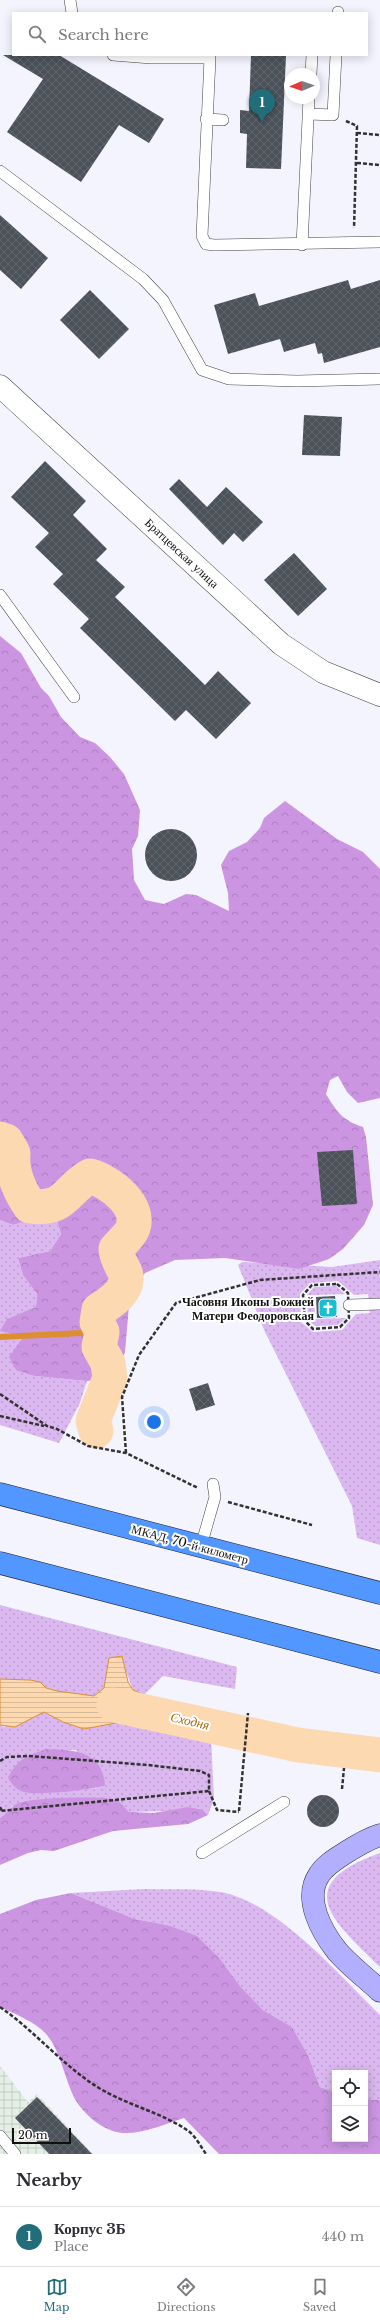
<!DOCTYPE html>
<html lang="en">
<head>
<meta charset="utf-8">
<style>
  body { margin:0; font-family:"Libre Baskerville",serif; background:#f2f2f3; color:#2b2b33 }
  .controls { position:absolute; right:12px; bottom:12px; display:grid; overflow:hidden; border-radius:0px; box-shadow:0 2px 10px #0003 }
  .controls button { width:36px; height:36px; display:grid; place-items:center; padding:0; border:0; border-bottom:1px solid #e1e1e2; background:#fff; color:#2b2b33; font:20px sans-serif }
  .compass { position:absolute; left:284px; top:68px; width:36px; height:36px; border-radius:50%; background:#fff; box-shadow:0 2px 10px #0003; rotate:268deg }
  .scale { position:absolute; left:12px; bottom:10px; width:59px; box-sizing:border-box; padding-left:4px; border:2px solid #101010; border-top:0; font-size:11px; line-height:14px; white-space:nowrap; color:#101010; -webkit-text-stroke:3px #fff; paint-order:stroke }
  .you { position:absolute; left:154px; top:1422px; width:14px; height:14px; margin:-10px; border:3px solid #fff; border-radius:50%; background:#1a73e8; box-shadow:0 0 0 6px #1a73e833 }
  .badge { display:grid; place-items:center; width:26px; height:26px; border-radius:50%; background:#226d7a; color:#fff; font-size:13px; font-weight:700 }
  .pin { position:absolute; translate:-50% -33px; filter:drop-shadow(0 1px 2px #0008) }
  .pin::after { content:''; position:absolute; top:21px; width:14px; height:12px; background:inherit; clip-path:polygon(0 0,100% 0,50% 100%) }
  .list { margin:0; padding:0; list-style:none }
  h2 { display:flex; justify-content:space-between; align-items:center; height:52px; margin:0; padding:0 16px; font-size:17px }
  h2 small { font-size:13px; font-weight:400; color:#7c7c81 }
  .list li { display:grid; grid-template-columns:26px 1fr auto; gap:12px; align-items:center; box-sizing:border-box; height:60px; padding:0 16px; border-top:1px solid #e1e1e2 }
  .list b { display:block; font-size:15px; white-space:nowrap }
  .list p { margin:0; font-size:13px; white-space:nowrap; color:#7c7c81 }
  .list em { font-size:13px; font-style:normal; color:#7c7c81 }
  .icon { flex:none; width:22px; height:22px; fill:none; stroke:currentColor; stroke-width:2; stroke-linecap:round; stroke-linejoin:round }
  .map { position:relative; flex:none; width:380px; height:2154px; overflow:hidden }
  .search { position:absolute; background:#fff; box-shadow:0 2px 10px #0003; left:12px; right:12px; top:12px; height:44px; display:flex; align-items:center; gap:10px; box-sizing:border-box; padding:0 14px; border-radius:0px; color:#7c7c81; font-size:15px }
  .sheet { height:112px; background:#fff }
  nav { display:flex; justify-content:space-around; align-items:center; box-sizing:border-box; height:56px; border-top:1px solid #e1e1e2; background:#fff; font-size:11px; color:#7c7c81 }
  nav a { display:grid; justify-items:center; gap:2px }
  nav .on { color:#226d7a }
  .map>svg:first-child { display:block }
  .industrial { fill:url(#industrial-grid) }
  .grass { fill:url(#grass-dots); fill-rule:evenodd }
  .forest { fill:url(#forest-crowns) }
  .water { fill:url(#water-rules); stroke:#dc8f31 }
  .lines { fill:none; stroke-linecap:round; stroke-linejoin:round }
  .stream { stroke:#dc8f31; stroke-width:6 }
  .river { stroke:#fdd9b2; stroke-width:35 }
  .building { fill:url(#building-cross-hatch) }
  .lane-casing { stroke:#434343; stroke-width:12 }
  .street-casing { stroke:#434343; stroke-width:23 }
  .secondary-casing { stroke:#323232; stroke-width:23 }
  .highway-casing { stroke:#212121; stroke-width:23 }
  .path { stroke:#323232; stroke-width:2.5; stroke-dasharray:4 2; stroke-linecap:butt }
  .lane { stroke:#fff; stroke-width:11 }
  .street { stroke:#fff; stroke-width:22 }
  .secondary { stroke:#b2afff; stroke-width:22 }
  .highway { stroke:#5296ff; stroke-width:22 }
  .labels { text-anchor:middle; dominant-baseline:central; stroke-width:4; stroke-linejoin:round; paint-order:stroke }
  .street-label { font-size:12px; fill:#101010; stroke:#fff }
  .poi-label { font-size:12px; font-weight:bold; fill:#101010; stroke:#fff; text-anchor:end }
  .water-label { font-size:13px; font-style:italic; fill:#aa670a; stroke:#fff }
</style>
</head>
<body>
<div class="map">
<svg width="380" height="2154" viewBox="0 0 380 2154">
  <defs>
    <pattern id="industrial-grid" width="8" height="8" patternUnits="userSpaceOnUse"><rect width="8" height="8" fill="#e4efe5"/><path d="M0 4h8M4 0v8" fill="none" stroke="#c3ccc3"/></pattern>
    <pattern id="grass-dots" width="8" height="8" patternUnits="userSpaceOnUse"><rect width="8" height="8" fill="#dbb8ef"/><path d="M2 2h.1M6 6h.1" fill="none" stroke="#bb9dcc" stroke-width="1.8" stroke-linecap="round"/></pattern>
    <pattern id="forest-crowns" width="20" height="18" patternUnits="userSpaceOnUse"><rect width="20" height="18" fill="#cb95e1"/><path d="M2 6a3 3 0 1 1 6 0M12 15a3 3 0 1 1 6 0" fill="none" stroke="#ad7fc0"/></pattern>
    <pattern id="water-rules" width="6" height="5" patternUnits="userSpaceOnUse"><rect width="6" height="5" fill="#fdd9b2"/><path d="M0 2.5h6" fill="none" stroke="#d8b998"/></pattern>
    <pattern id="building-cross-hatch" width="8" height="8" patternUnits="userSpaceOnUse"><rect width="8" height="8" fill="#4b525a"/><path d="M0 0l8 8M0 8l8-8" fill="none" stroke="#61666d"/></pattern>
  </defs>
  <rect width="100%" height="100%" fill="#f4f4ff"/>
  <path class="industrial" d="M0 2066 28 2102 37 2094 93 2154H0Z"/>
  <g class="grass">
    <path d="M42 1216 57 1221 61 1234 50 1251 18 1258 23 1275 37 1294 36 1308 7 1319 17 1334 24 1336 35 1376 87 1381 80 1403 59 1443 0 1425V1220L13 1225Z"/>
    <path d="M380 1260V1300L369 1301 368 1294 354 1295 338 1281 310 1283 300 1294 301 1322 313 1332 342 1330 356 1314 370 1313 369 1307H380V1545L357 1538 352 1506 265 1332 238 1265 242 1262 332 1267Z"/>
    <path d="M336 1286 345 1294 314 1295 315 1319 346 1318 338 1325 315 1326 308 1320 307 1295 314 1287Z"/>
    <path d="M0 1605 237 1667 235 1689 163 1676 144 1695 133 1690 125 1669 109 1658 104 1688 94 1696 57 1691 46 1688 40 1682 30 1680 0 1679Z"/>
    <path d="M44 1712 63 1722 84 1729 126 1721 154 1726 160 1724 168 1729 211 1737 214 1799 208 1815 203 1810 129 1812 119 1801 96 1798 12 1806 7 1815 0 1818V1725L4 1727ZM61 1750H76L97 1788 65 1791Z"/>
    <path d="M380 1853V1967C332 1920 290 1885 380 1853Z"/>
    <path d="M144 1889C169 1890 195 1888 220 1892 276 1901 340 1976 380 2015V2100L365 2099V2073H335V2092L320 2087 308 2055 292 2027 263 2010 240 1986 221 1960 167 1925 135 1919 71 1893Z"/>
  </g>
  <g class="forest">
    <path d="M0 636 21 653 41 688 49 696 61 717 80 737 95 743 110 757 124 774 140 810 138 836 132 849 134 880 145 900 164 904 186 894 196 895 229 911 228 893 221 865 229 851 247 842 260 828 264 818 285 801 337 839 363 852 380 869V1098L358 1103 347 1092 338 1076 330 1080 326 1094C337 1112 342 1120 363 1127L366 1137 373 1205 364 1225 343 1249 329 1259 299 1269 225 1258 175 1260 145 1273 130 1294 125 1352 118 1369 104 1379 87 1381 35 1376 16 1370 9 1357 24 1336 0 1331 7 1319 36 1307 37 1294 23 1275 18 1258 50 1251 61 1234 57 1221 42 1216 13 1225 0 1220Z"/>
    <path d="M46 1749C73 1750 102 1750 105 1785 93 1790 35 1796 24 1792 16 1790 12 1784 8 1778 17 1759 27 1756 46 1749Z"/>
    <path d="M106 1798 119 1801 129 1812 154 1813 188 1807 203 1810 208 1815 188 1824 113 1831 54 1851 41 1850 28 1853 0 1865V1818C8 1814 10 1806 19 1803 39 1797 84 1797 106 1798Z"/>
    <path d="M71 1893 135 1919 167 1925 197 1936 221 1960 240 1986 263 2010 292 2027 308 2055 320 2087 335 2092V2139H365V2099L380 2100V2154H219L184 2118C165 2124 143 2134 123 2133 103 2132 79 2111 72 2093 64 2075 60 2051 47 2035 36 2022 15 2014 0 2007V1914L36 1900Z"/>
  </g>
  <path class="water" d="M122 1656 128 1682 133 1690 162 1704 160 1724 154 1726 126 1721 84 1729 63 1722 44 1712 15 1727 0 1725V1679L30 1680 40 1682 46 1688 57 1691 94 1696 104 1688 109 1658Z"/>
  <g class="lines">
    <path class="stream" d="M0 1337 102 1332"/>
    <g class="river">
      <path d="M0 1139 6 1141 13 1153C11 1173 19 1190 30 1206 66 1211 65 1190 90 1176 109 1181 143 1206 132 1230 129 1236 121 1243 116 1249 117 1259 121 1264 125 1272 131 1290 111 1302 99 1310L97 1322 102 1332 99 1347 108 1363 110 1378 93 1421 96 1431"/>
      <path d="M114 1705 298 1745 380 1755"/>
    </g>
  </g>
  <g class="building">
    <path d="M3 55H59L164 119 149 143 119 125 81 182 7 132 43 79Z"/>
    <path d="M251 55H286L281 169 246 168 247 134 240 133V110L249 111Z"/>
    <path d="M0 215 48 258 21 289 0 270Z"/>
    <path d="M348 280 351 289 380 280V347L324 363 322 353 318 354 315 343 284 352 280 339 228 354 214 305 255 293 259 306Z"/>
    <path d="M90 290 129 329 99 359 60 320Z"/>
    <path d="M304 415 342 417 340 456 302 455Z"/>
    <path d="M45 461 86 501 73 515 107 549 96 560 125 587 115 597 205 685 218 671 251 703 216 739 186 710 175 721 80 628 89 619 53 584 63 574 35 547 49 533 11 497Z"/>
    <path d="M179 479 207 507 226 487 263 522 243 542 234 533 223 545 169 489Z"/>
    <path d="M294 553 327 589 298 616 264 580Z"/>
    <circle cx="171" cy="855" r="26"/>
    <path d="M353 1150 357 1204 322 1206 317 1152Z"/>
    <path d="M335 1296 337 1317 317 1318 316 1297Z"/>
    <path d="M208 1383 215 1405 196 1411 189 1389Z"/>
    <circle cx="323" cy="1811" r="16"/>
    <path d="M37 2097 92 2154H49L15 2118Z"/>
  </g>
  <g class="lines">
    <g class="lane-casing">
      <g id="lane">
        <path d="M70 0 72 13"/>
        <path d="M338 13V12"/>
        <path d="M113 55 151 58H210L202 236 206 244 214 245 380 242"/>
        <path d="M311 74 312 55"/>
        <path d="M309 114 333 115 336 55"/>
        <path d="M206 119 223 120"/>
        <path d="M0 171 143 279 163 300 202 370 229 379 297 381 380 379"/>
        <path d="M302 245 309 98"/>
        <path d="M0 595 74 697"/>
        <path d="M349 1305 380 1304"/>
        <path d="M201 1546 215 1497 213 1484"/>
        <path d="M202 1853 284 1802"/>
        <path d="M0 2136 15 2154"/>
      </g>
    </g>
    <g class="street-casing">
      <path id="street" d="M0 386 281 644 323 672 380 695"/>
    </g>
    <g class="secondary-casing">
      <path id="secondary" d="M380 1835C367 1839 356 1846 345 1853 336 1859 325 1865 319 1875 303 1899 322 1932 337 1951 349 1965 366 1978 380 1991"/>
    </g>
    <g class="highway-casing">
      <g id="highway">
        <path d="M0 1494 380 1593"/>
        <path d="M0 1563 380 1662"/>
      </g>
    </g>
    <g class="path">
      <path d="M346 121 357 126 354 228"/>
      <path d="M357 133 380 135"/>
      <path d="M357 163 380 165"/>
      <path d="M337 1284 348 1293 349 1318 340 1327 313 1329 305 1321 303 1295 312 1285Z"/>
      <path d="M0 1394 47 1426 57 1429 88 1446 126 1453 198 1488"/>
      <path d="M0 1416 44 1426"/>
      <path d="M126 1453 122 1397 139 1355 176 1303 260 1280 380 1272"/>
      <path d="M228 1502 312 1525"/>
      <path d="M0 1761 7 1757 29 1756 148 1765 200 1771 209 1775V1791L0 1811"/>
      <path d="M342 1789 344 1768"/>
      <path d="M209 1791 217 1810 239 1812"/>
      <path d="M0 1807 2 1811"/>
      <path d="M239 1811 248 1713"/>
      <path d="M0 2007C35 2031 62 2065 99 2088 127 2105 160 2112 187 2130 195 2135 201 2147 206 2154"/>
    </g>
    <use href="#lane" class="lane"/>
    <use href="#street" class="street"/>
    <use href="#secondary" class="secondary"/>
    <use href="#highway" class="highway"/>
  </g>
  <defs>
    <g id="church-square" transform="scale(1)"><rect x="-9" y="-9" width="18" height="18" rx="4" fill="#18bed1" stroke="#fff"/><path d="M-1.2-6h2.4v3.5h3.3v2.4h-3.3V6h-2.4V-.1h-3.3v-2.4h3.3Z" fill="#fff"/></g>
  </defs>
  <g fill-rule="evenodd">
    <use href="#church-square" x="328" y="1308"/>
  </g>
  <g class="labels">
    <g class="street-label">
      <text transform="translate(182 553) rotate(43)">Братцевская улица</text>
      <text transform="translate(190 1544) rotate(15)">МКАД, 70-й километр</text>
    </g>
    <g class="poi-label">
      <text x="314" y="1301">Часовня Иконы Божией<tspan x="314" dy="14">Матери Феодоровская</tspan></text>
    </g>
    <g class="water-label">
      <text transform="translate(190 1721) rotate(13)">Сходня</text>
    </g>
  </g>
</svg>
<div class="controls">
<button><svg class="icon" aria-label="locate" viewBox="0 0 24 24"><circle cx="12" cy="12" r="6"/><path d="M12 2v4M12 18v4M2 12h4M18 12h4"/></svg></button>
<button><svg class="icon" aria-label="layers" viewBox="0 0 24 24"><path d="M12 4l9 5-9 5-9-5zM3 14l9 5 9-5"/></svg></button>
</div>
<svg class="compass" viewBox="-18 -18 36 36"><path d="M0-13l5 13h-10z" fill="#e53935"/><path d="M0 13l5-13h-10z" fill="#7c7c81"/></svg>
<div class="scale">20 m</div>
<div class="you"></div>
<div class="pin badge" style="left:262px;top:122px">1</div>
<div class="search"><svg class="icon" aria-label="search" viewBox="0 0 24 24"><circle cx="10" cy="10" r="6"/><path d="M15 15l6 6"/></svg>Search here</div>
</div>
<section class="sheet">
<h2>Nearby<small></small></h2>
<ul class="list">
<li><span class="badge">1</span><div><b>Корпус 3Б</b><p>Place</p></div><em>440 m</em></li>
</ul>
</section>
<nav>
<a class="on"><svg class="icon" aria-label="map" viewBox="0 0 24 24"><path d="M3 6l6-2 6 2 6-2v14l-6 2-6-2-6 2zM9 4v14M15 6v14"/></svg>Map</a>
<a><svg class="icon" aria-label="directions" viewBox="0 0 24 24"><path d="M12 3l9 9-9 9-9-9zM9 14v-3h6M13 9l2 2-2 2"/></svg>Directions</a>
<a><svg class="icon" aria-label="saved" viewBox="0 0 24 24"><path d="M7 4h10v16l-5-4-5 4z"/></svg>Saved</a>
</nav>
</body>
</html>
